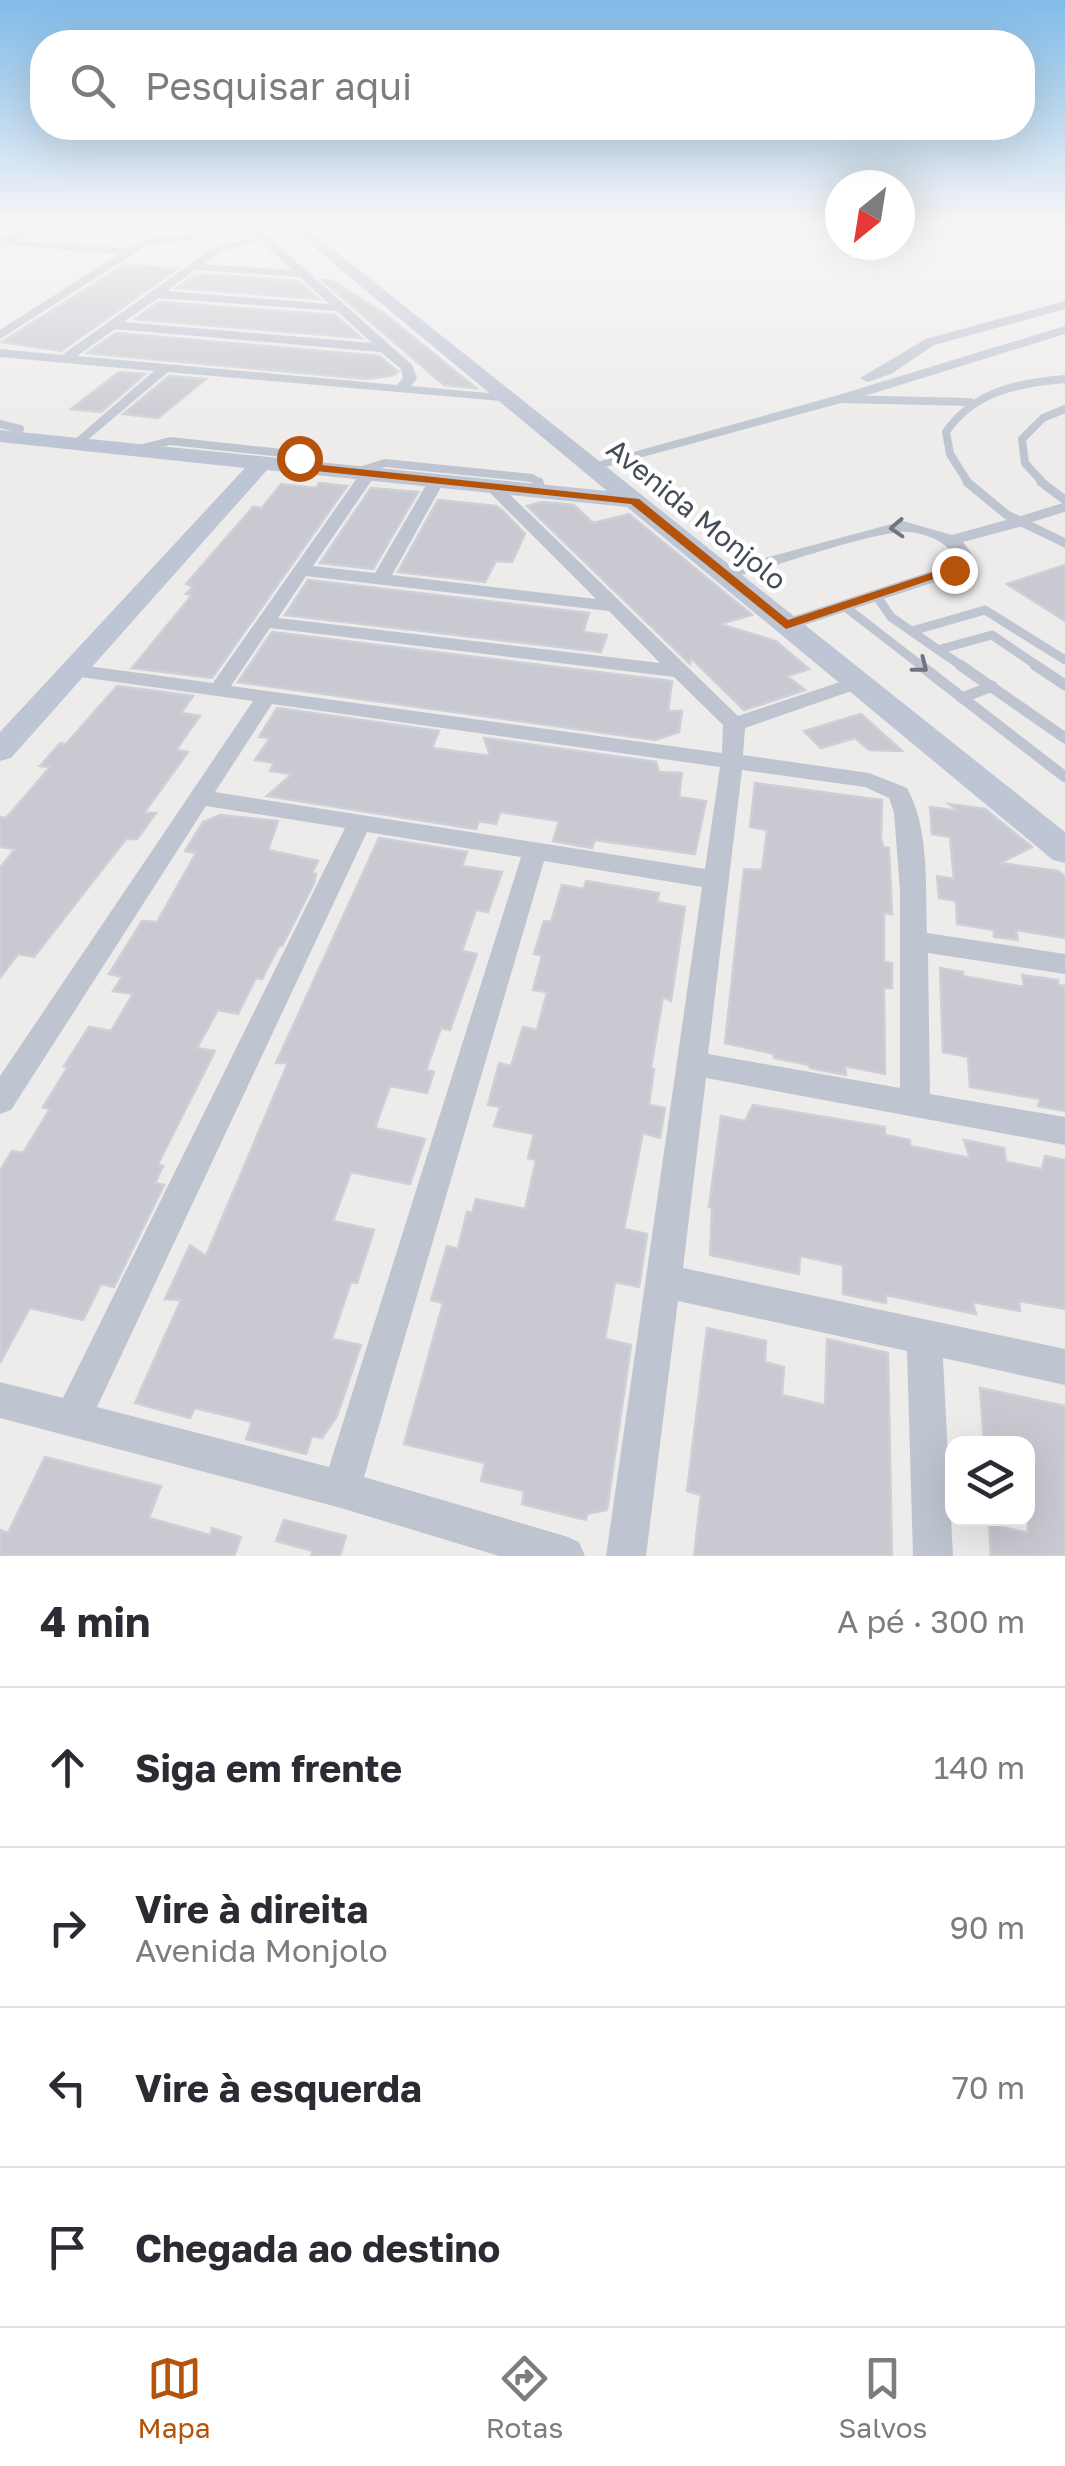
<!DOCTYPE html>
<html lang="pt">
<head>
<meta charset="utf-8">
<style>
  body { margin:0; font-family:"Golos Text",sans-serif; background:#f2f2f3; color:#2b2b33 }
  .controls { position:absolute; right:30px; bottom:30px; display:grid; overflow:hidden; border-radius:20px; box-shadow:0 10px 40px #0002 }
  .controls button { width:90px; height:90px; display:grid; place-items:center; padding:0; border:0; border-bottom:2px solid #e1e1e2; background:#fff; color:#2b2b33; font:50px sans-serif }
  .compass { position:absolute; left:825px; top:170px; width:90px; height:90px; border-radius:50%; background:#fff; box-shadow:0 10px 40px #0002; rotate:210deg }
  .stop { position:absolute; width:30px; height:30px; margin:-22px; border:8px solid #b45309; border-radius:50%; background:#fff }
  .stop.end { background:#b45309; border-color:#fff; box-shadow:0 2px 10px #0008 }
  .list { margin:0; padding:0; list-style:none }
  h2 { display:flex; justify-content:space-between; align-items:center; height:130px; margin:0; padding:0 40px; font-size:42px }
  h2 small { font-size:32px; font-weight:400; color:#7c7c81 }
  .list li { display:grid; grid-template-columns:65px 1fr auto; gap:30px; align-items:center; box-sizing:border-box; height:160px; padding:0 40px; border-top:2px solid #e1e1e2 }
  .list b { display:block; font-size:38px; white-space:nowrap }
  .list p { margin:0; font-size:32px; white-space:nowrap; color:#7c7c81 }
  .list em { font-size:32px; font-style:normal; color:#7c7c81 }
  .icon { flex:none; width:55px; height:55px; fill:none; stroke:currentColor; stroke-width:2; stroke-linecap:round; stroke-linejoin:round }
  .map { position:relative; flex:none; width:1065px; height:1556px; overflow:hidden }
  .search { position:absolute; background:#fff; box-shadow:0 10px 40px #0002; left:30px; right:30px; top:30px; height:110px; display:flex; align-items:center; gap:25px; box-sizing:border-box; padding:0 35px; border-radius:40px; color:#7c7c81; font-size:38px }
  .sheet { height:770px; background:#fff }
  nav { display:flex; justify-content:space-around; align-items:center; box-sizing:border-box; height:140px; border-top:2px solid #e1e1e2; background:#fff; font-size:28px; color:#7c7c81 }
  nav a { display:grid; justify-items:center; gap:5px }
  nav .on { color:#b45309 }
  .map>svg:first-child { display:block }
  .building { fill:#c8c9d1; stroke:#cfd0d7; stroke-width:2.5 }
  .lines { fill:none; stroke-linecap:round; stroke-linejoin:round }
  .lane-far3 { stroke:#bec5d1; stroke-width:5 }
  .lane-far2 { stroke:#bec5d1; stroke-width:8 }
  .lane-far1 { stroke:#bec5d1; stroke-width:9 }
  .lane { stroke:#bec5d1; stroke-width:11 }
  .street { fill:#bec5d1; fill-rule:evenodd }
  .secondary { fill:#bec5d5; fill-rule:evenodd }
  .oneway { stroke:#6f7682 }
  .route { fill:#b45309 }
  .labels { text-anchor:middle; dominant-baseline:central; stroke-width:9; stroke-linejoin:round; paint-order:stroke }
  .far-street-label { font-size:28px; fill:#444c58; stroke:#fff }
</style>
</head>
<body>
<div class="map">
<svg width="1065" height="1556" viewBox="0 0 1065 1556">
  <rect width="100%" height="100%" fill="#eeeceb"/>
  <g class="building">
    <path d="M124 265 177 269 61 351 2 342Z"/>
    <path d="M196 274 298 281 319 299 177 288Z"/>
    <path d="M322 280 333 281 385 314 476 388 444 385Z"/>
    <path d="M159 302 335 315 361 338 135 319Z"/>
    <path d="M116 333 379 356 398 371 394 375 367 379 87 353Z"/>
    <path d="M119 372 145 374 101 412 71 409Z"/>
    <path d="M169 376 206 379 158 418 123 414Z"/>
    <path d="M319 483 347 486 212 678 132 668 192 595 186 594 193 587 186 584 253 507 262 508 281 484 316 488Z"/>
    <path d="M371 488 418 492 373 569 320 563Z"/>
    <path d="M438 500 496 506 503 511 525 534 512 562 496 561 485 582 398 572Z"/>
    <path d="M543 502 574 505 593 523 629 514 752 615 719 624 776 641 809 669 787 676 805 690 744 710 691 658 690 664 527 506Z"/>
    <path d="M1065 565V621L1007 584Z"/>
    <path d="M308 580 589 613 583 632 607 635 601 652 285 615Z"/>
    <path d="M272 632 672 681 668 711H682L679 732 655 740 238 682Z"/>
    <path d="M117 686 193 696 181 713 200 716 176 750 188 752 144 813H156L137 839H126L34 957 18 954 0 978V868L15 849 0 847V817L6 818 50 767 40 766 60 743 66 744Z"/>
    <path d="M277 708 439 731 432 748 490 756 484 738 656 762 659 772 682 773 679 797 706 801 695 854 595 840 592 848 553 841 559 821 500 812 496 824 479 821 476 829 267 796 292 774 270 771 274 763 255 760 270 738 259 737Z"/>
    <path d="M861 714 902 751 869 750 855 738 821 748 804 731Z"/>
    <path d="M755 783 882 800 881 838 883 847 889 848 892 914 884 913V962L892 963V988H884L885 1074 845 1066 846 1075 810 1068 809 1065 774 1058V1054L725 1043 744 869 762 870 767 830 750 827Z"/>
    <path d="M949 804 985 809 1032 847 1000 863 1058 871 1065 877V938L1016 930 1018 940 994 937V930L957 924 956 901 939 898 937 876 954 879 950 837 932 834 930 807 958 811Z"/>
    <path d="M220 815 278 821 268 850 318 861 312 873 316 874 314 883 282 946H279L262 979 256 978 238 1014 218 1010 197 1048 215 1051 158 1164 163 1166 155 1183 164 1185 114 1287 101 1284 83 1320 30 1308 0 1363V1171L12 1151 23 1153 50 1109 43 1107 68 1067 64 1066 89 1027 111 1031 133 994 113 991 122 977 109 974 142 921 157 922 196 853 185 851 203 822Z"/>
    <path d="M379 838 467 852 462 866 502 872 488 912 476 910 462 951 477 954 450 1030 441 1028 426 1070 434 1072 427 1093 390 1086 375 1128 425 1139 410 1184 351 1172 333 1221 374 1230 357 1283 351 1282 332 1339 361 1345 337 1416 322 1438 312 1436 306 1454 246 1439 252 1422 195 1408 190 1418 135 1403 181 1300 165 1299 190 1245 206 1256 288 1063H276Z"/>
    <path d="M586 881 659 893 657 902 685 907 671 1001 663 997 651 1068 654 1069 649 1105 665 1108 660 1138 643 1133 624 1229 647 1234 639 1287 615 1282 605 1339 631 1345 607 1510 587 1514 586 1520 522 1504 524 1491 481 1481 485 1463 404 1444 443 1303 431 1300 447 1246 458 1249 467 1212 472 1213 476 1199 525 1209 536 1160 528 1158 534 1134 494 1126 500 1107 488 1105 499 1063 511 1066 523 1027 537 1030 547 992 533 990 542 955 534 954 544 921 551 922 562 885 584 889Z"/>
    <path d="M940 968 963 972V976L1024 987 1022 975 1058 980V985L1065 986V1111L1038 1106 1040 1099 970 1087 968 1057 943 1052Z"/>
    <path d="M753 1105 885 1127V1135L910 1140V1146L970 1158 964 1140 1004 1148 1006 1162 1042 1169 1045 1156 1065 1160V1309L1019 1301 1020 1311 973 1302 976 1314 886 1295V1303L843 1294V1265L800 1256 799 1274 710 1255 712 1208 709 1207 721 1116 745 1121Z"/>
    <path d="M707 1328 766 1341 765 1362 784 1367 782 1395 825 1405 827 1339 888 1353 892 1556H694L701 1495 687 1491Z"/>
    <path d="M980 1388 1065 1406V1556H991L989 1524 1028 1533V1444H984Z"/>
    <path d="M45 1457 161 1486 149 1518 210 1535 212 1528 241 1537 234 1556H0V1530L8 1533Z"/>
    <path d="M284 1520 346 1536 340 1556H311L313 1551 276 1541Z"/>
  </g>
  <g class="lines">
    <path class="lane-far3" d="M30 230 68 223"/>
    <g class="lane-far2">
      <path d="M840 399 970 402"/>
      <path d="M0 424 20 429 12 437"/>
      <path d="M139 449 170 441 292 454 299 458 297 466"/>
      <path d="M356 472 385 463 532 478 540 484"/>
      <path d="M969 484 950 454 946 432C974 391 1018 383 1065 379"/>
      <path d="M1044 484 1025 463 1022 439 1043 418 1065 409"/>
    </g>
    <g class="lane-far1">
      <path d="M539 482 540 491"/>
      <path d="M967 482 1007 515 1065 543"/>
      <path d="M1041 482 1065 500"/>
      <path d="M1017 522 1065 507"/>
      <path d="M876 595 891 617 963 667"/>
      <path d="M844 606 923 667"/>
      <path d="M912 631 985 610 1065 660"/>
      <path d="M941 649 992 635 1039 667"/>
    </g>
    <g class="lane">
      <path d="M920 665 1065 777"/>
      <path d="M960 665 1065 738"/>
      <path d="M1035 665 1065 685"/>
      <path d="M962 698 992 686"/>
    </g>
    <g class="street">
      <path d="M288 223 260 229 412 365 417 378 411 386 509 395 516 399 514 402 168 372 78 448 73 447V441L154 371 0 357V349L62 355 214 247 250 239 255 242 222 251 204 264 292 270 249 231 146 246 0 339V330L119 254 6 245 2 240 128 248 143 240 251 224ZM195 270 300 277 329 304 167 291ZM158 298 337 311 372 343 124 322ZM115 329 381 352 401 369 403 378 397 385 77 356Z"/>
      <path d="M1065 301V309L934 345 891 374 867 382 860 378 926 339Z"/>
      <path d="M1065 326V334L845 402 591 471 583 466 835 396Z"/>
      <path d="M362 471 376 474 313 566 375 573 429 480 437 475 445 480 392 575 596 599 486 489 484 486 492 481 498 483 738 716 852 678H866L869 682 866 686 745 728 743 755 869 773 907 788C930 829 925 887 927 933L1065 954V974L928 953 930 1094 1065 1117V1145L706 1078 683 1268 1065 1349V1385L943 1358 953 1556H913L907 1351 678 1301 646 1556H606L702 887 544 861 364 1477 565 1536 579 1542 585 1556H499L341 1508 0 1418V1382L63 1398 345 828 206 806 11 1110 0 1114V1076L253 701 73 676 63 670 73 664 213 683ZM306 576 609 611 660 663 278 618ZM270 628 674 677 723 725 722 753 231 686ZM272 704 720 767 705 869 215 792ZM742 770 865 787 889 798 894 813 900 891V1088L708 1054ZM367 832 521 857 329 1467 97 1407Z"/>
      <path d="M1017 517 1023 518V526L963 542 972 554V564L959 574 786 631 776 625 779 621 947 566 954 562C954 541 917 530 899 532 845 540 780 566 726 579L717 574 720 570 903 521 952 535Z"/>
    </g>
    <g class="secondary">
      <path d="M36 223H54L0 250V239Z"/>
      <path d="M285 223H300L1065 832V863L1053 860 627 507 267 470 11 758 0 761V732L245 468 0 442V430L607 491Z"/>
    </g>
  </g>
  <defs><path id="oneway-chevron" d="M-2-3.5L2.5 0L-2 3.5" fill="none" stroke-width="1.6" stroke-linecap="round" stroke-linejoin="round" transform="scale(2.5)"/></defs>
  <g class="oneway">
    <use href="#oneway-chevron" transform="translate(897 528) rotate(177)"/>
    <use href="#oneway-chevron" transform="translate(921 666) rotate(38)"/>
  </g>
  <linearGradient id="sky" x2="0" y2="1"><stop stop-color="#81bbe8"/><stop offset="0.51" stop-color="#f7f6f6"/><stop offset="1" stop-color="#f7f6f6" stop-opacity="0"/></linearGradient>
  <rect width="1065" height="440" fill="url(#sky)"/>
  <path class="route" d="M295 455H303V463L639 499 788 620 949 567 960 570 786 629 631 504 297 469 291 466Z"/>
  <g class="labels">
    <g class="far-street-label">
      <text transform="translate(697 514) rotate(39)">Avenida Monjolo</text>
    </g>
  </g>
</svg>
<div class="controls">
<button><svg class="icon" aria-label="layers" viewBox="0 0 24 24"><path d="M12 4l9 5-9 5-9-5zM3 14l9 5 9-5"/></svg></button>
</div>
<svg class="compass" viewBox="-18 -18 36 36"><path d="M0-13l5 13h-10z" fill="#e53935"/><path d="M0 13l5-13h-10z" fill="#7c7c81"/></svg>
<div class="stop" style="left:299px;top:458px"></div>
<div class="stop end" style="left:954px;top:570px"></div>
<div class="search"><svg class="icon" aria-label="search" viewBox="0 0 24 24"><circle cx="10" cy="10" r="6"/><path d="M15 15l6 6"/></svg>Pesquisar aqui</div>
</div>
<section class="sheet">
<h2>4 min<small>A pé · 300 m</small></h2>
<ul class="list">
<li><svg class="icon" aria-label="ahead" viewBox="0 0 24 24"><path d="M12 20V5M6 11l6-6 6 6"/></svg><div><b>Siga em frente</b></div><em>140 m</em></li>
<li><svg class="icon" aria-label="right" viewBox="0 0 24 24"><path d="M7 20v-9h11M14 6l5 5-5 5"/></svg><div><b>Vire à direita</b><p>Avenida Monjolo</p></div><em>90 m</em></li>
<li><svg class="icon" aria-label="left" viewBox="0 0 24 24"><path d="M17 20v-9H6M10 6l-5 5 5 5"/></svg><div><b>Vire à esquerda</b></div><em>70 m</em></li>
<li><svg class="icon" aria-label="arrive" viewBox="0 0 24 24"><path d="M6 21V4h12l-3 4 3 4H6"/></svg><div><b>Chegada ao destino</b></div></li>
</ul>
</section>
<nav>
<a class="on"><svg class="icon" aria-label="map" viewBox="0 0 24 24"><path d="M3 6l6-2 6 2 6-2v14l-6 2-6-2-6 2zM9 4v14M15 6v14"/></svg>Mapa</a>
<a><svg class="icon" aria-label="directions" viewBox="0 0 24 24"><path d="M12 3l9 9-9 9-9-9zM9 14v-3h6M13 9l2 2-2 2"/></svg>Rotas</a>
<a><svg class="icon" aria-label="saved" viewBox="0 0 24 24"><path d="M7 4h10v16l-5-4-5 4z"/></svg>Salvos</a>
</nav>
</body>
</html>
